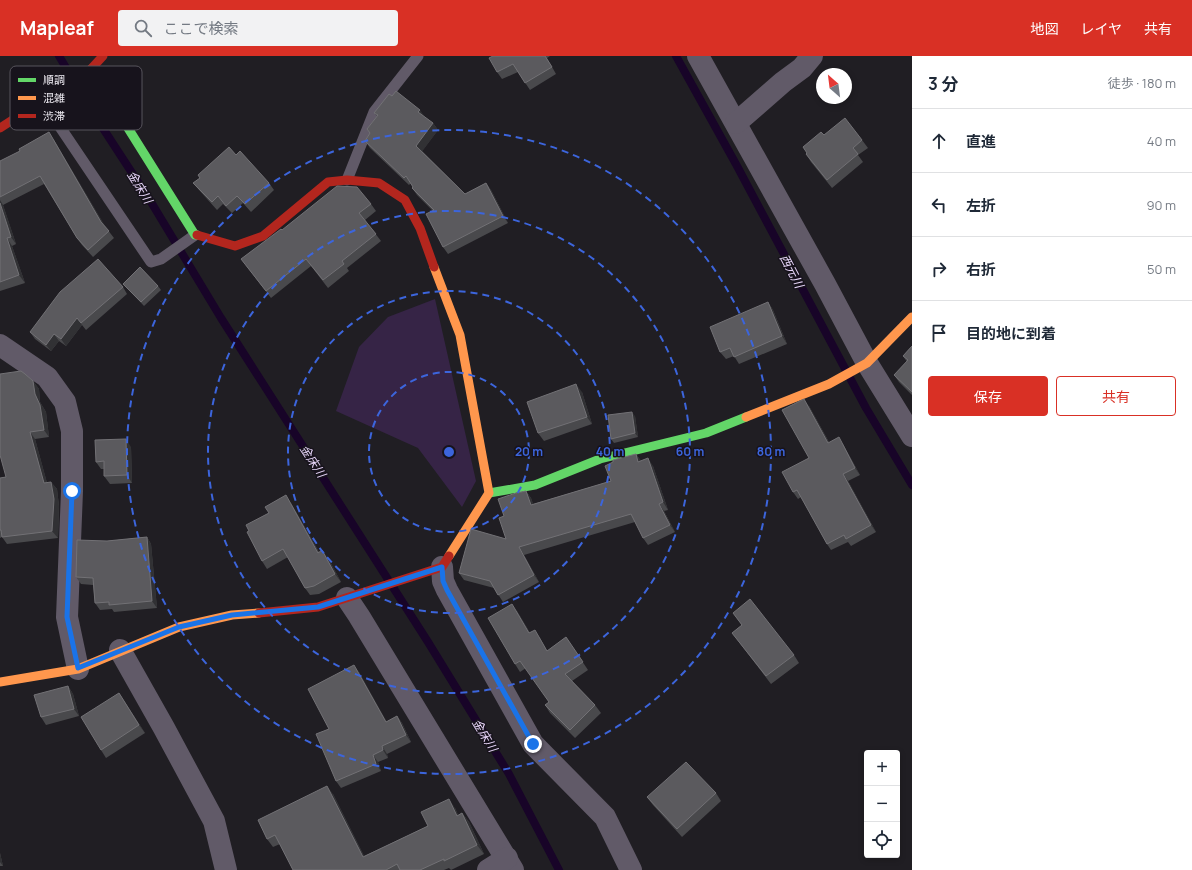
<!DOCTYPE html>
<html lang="ja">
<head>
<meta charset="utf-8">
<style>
  body { margin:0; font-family:Manrope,"Noto Sans JP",sans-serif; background:#f2f2f3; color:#1f2937 }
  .controls { position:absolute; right:12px; bottom:12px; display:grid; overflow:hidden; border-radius:4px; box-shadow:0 2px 6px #0003 }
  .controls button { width:36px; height:36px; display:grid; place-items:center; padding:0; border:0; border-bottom:1px solid #e0e1e3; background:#fff; color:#1f2937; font:20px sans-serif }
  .compass { position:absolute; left:816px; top:12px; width:36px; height:36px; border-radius:50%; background:#fff; box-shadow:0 2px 6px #0003; rotate:332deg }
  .stop { position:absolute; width:12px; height:12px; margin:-9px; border:3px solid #1a73e8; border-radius:50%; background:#fff }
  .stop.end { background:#1a73e8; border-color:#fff; box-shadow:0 1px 4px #0008 }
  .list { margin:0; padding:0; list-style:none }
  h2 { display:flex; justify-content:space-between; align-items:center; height:52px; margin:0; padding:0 16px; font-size:17px }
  h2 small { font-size:13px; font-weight:400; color:#747a83 }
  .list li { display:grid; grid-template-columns:26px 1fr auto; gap:12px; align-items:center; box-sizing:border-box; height:64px; padding:0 16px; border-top:1px solid #e0e1e3 }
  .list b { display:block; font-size:15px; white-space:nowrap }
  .list em { font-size:13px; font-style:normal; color:#747a83 }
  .actions { display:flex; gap:8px; padding:12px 16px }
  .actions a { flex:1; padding:9px 0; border:1px solid #d93025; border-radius:4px; text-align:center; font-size:14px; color:#d93025 }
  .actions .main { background:#d93025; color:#fff }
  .icon { flex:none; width:22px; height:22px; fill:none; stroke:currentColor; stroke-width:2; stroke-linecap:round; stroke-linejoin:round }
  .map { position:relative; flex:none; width:912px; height:814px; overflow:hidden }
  header { display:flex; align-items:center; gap:24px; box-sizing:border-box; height:56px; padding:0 20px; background:#d93025; color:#fff }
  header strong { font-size:19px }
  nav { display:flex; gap:22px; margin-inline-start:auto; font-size:14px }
  .search { width:280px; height:36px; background:#f2f2f3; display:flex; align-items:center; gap:10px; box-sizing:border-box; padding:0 14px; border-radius:4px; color:#747a83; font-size:15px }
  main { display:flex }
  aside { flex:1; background:#fff }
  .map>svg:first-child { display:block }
  .green { fill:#362446 }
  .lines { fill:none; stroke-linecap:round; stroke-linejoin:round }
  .stream { stroke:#180428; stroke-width:8 }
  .lane { stroke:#615a68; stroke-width:11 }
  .street { stroke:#615a68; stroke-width:22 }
  .fast { stroke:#63d668; stroke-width:9 }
  .slow { stroke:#ff974d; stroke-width:9 }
  .jam { stroke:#b3261e; stroke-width:9 }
  .wall { fill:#49494c }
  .shaded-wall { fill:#313134 }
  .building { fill:#5b5a5e; stroke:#727175 }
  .route { stroke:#1a73e8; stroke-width:5 }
  .ring { fill:none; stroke:#3c65dc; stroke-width:2; stroke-dasharray:7 5 }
  .labels { text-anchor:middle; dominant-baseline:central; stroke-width:3; stroke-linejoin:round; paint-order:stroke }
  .water-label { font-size:12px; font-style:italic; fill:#e9d7fb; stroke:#17131c }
  .key { fill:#17131c; stroke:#57545c; stroke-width:1 }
  .key-label { font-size:11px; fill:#edeaf1 }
  .centre { fill:#3c65dc; stroke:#17131c; stroke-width:2 }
  .ring-label { font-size:12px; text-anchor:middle; font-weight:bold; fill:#3c65dc; stroke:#17131c; stroke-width:3; stroke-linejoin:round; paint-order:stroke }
</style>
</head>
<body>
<header>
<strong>Mapleaf</strong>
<div class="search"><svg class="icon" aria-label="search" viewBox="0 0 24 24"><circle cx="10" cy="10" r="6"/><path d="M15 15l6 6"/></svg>ここで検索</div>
<nav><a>地図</a><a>レイヤ</a><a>共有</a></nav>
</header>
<main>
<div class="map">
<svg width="912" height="814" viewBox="0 0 912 814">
  <rect width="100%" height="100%" fill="#201e23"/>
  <path class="green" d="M435 243 476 425 462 451 418 392 336 355 359 291 388 261Z"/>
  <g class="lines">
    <g class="stream">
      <path d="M59 0 93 57 151 146 221 262 428 586 509 718 559 814"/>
      <path d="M676 0 737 110 866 352 912 429"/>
    </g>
    <g class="lane">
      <path d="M44 44 58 68 151 206 161 203 195 179"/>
      <path d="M347 124 374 56 418 0"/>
    </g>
    <g class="street">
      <path d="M698 0 825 228 867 307 912 380"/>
      <path d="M736 67 783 26 802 12 812 0"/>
      <path d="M0 289 47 321 65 346 72 375V435L67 561 78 613"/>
      <path d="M442 511 443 525 447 534 533 688 605 761 631 814"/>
      <path d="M347 542 359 560 513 814"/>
      <path d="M120 594 164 672 214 765 226 814"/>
      <path d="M488 814 507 802"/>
    </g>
    <g class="fast">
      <path d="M91 13 195 179H197"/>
      <path d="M489 437 535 429 600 403 706 377 746 361"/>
    </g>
    <g class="slow">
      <path d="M434 211 460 279 489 437 449 500"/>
      <path d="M746 361 829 328 867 307 912 261"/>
      <path d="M0 626 78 613 179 571 232 559 259 557"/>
    </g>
    <g class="jam">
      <path d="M0 72 91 13 103 0"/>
      <path d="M197 179 235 190 263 180 328 126 347 124 379 127 405 144 420 172 434 211"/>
      <path d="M259 557 318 551 442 511 449 500"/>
    </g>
  </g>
  <g class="wall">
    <path d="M493 0H550L547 2 556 18 530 34 518 16 502 23 497 16Z"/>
    <path d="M392 40 425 61 433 67 438 74 422 95 465 138 486 127 491 134 508 167 448 198 443 191 433 155 417 139 412 132 413 131 411 127 409 129 370 92 365 85 370 77 367 73 377 60 374 57Z"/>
    <path d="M824 79 862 84 868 92 858 99 863 106 832 132 811 106 806 98 807 97 803 91Z"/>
    <path d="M54 84 104 169 114 182 93 201 82 189 77 182 44 128 3 149 16 188 12 190 25 227 0 235V105Z"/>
    <path d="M236 99 269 127 274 134 251 156 243 147 232 157 223 148 217 154 199 134 193 127 200 122 198 119Z"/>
    <path d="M371 148 376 155 365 164 381 185 347 212 349 215 328 232 311 210 271 242 241 203 282 174Z"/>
    <path d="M123 228 158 230 161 234 144 250 126 231Z"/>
    <path d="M123 231 127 238 86 274 82 269 66 290 59 285 51 295 35 283 30 276Z"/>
    <path d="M768 246 773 254 787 288 739 308 734 300 726 303 720 296Z"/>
    <path d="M912 290V339L899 326 894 319 907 306 903 300Z"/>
    <path d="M33 325 39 333 40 346 46 356 49 381 35 383 47 427 51 426 57 433 59 450 58 482 7 488 2 481 0 482V422L6 421Z"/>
    <path d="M582 336 592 368 544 385 538 377Z"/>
    <path d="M809 350 829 386 843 388 860 419 848 425 876 476 851 490 848 486 831 494 827 488 801 441 798 443 793 436 809 402Z"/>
    <path d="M635 360 638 381 614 387 611 383Z"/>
    <path d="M131 391 132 427 110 428 104 420V413H101L96 406Z"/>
    <path d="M636 398 641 405 653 410 668 454 664 455 675 476 648 489 643 482 635 466 524 499 539 526 503 546 494 532 464 524 459 517 506 483 504 460 526 435 531 442 533 448 611 425Z"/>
    <path d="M291 447 319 496 328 502 341 526 319 538 310 539 305 532 288 501 267 513 262 505Z"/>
    <path d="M147 481 151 488 157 552 114 556 112 553 100 554 95 547 93 529 81 528 76 521 107 485Z"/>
    <path d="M517 555 530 577 540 582 547 595 566 581 588 614 572 625 595 649 601 657 575 682 550 657 545 649 549 646 526 612 520 616 515 608Z"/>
    <path d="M733 557 794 599 799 607 771 628 732 577 742 569Z"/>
    <path d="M359 616 386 666 397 660 402 667 411 686 387 698 388 702 378 706 381 715 341 732 336 725 329 673Z"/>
    <path d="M68 630 73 638 79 660 46 669 41 661Z"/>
    <path d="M119 637 145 677 106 702 101 694Z"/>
    <path d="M716 737 721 745 682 781 653 749 647 741Z"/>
    <path d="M333 738 364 800 428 770 455 752 458 759 462 757 469 766 484 798 451 814 449 812 444 814H293L280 788 273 791 267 783Z"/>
    <path d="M0 797 3 810H0Z"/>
  </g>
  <g class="shaded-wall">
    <path d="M420 54 425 61 423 63 418 56Z"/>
    <path d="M433 67 438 74 421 97 416 90Z"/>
    <path d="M49 76 54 84 107 173 101 166Z"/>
    <path d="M486 127 491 134 508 167 503 160Z"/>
    <path d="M0 144 3 149 16 188 11 181 0 147Z"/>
    <path d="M7 182 12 190 25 227 19 219Z"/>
    <path d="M768 246 773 254 787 288 782 280Z"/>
    <path d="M77 262 82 269 66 290 61 283Z"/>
    <path d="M54 278 59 285 51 295 46 289Z"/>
    <path d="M33 325 39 333 40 346 46 356 49 381 44 374 35 338Z"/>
    <path d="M576 328 582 336 592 368 587 361Z"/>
    <path d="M804 343 809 350 833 394 828 387Z"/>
    <path d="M632 356 635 360 638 381 635 377Z"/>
    <path d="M30 376 35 383 49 434 44 427Z"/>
    <path d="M839 381 843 388 860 419 855 412Z"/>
    <path d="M126 383 131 391 132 427 127 419Z"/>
    <path d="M636 398 642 406H638Z"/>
    <path d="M648 402 653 410 668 454 663 446Z"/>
    <path d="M843 418 848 425 876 476 871 469Z"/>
    <path d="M51 426 57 433 59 450 58 482 52 475Z"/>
    <path d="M526 435 531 442 536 456 531 449Z"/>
    <path d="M286 439 291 447 323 504 318 497Z"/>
    <path d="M659 448 664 455 675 476 670 469Z"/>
    <path d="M147 481 151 488 157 552 152 545Z"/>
    <path d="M519 491 524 499 539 526 534 519Z"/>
    <path d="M322 494 328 502 341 526 335 518Z"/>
    <path d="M512 548 517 555 535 585 529 577Z"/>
    <path d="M354 609 359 616 391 673 386 666Z"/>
    <path d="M68 630 73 638 79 660 74 653Z"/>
    <path d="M119 637 124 645 145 677 139 669Z"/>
    <path d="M397 660 402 667 411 686 406 679Z"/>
    <path d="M382 690 387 698 388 702 383 694Z"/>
    <path d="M373 699 378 706 381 715 376 708Z"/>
    <path d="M327 730 333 738 369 810 363 801Z"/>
    <path d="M449 743 455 752 463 769 457 760Z"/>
    <path d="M462 757 469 766 484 798 477 789Z"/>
    <path d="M0 797 3 810 0 806Z"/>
  </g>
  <g class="building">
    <path d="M493 0H545L552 11 525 27 513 8 497 16 489 2Z"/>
    <path d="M396 35 420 54 418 56 433 67 416 90 465 138 486 127 503 160 443 191 426 158 434 154 412 132 413 131 406 120 404 122 365 85 370 77 367 73 378 59 374 57 389 38 392 40Z"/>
    <path d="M845 62 862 84 853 92 858 98 827 124 806 98 807 97 803 91 821 76 824 79Z"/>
    <path d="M49 76 101 166 109 175 88 194 77 182 40 120 0 141V105L20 95 19 93Z"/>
    <path d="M229 91 236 99 240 95 269 127 245 148 237 140 226 150 218 140 212 146 193 127 200 122 198 119Z"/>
    <path d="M337 130 357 131 371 148 359 157 376 178 342 205 344 208 323 224 306 203 266 235 241 203 281 173 282 174Z"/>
    <path d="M0 147 11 181 7 182 19 219 0 226Z"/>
    <path d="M98 203 123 231 81 267 77 262 61 283 54 278 46 289 30 276 60 236Z"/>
    <path d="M140 211 158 230 141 246 123 228Z"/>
    <path d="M768 246 782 280 734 301 730 292 720 296 710 271Z"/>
    <path d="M912 290V336L894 319 908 304 903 300Z"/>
    <path d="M21 315 25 318 33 325 35 338 40 349 44 374 30 376 44 427 51 426 54 443 52 475 2 481 1 474H0V422L6 421 0 399V318Z"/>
    <path d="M576 328 587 361 538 377 527 346Z"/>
    <path d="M804 343 828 387 839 381 855 412 843 418 871 469 846 483 844 479 827 488 797 434 793 436 782 416 809 402 782 354Z"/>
    <path d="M632 356 635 377 611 383 608 359Z"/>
    <path d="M126 383 127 419 104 420V405L96 406 95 384Z"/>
    <path d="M636 398 638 406 648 402 663 446 659 448 670 469 643 482 631 458 519 491 534 519 498 539 490 525 459 517 471 473 506 483 499 462 504 460 498 443 516 437 526 435 531 449 611 425 605 410 613 406V404Z"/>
    <path d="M286 439 318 497 322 494 335 518 314 530 305 532 283 493 262 505 247 476 249 475 246 469 269 457 265 451Z"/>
    <path d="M147 481 152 545 109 549V546L95 547 93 522 76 521 77 484 107 485Z"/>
    <path d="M750 543 794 599 766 620 732 577 742 569 733 557Z"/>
    <path d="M512 548 529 577 535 574 547 595 566 581 583 606 565 618 595 649 570 674 545 649 549 646 520 605 515 608 488 562Z"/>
    <path d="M354 609 386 666 397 660 406 679 382 690 383 694 373 699 376 708 336 725 316 678 329 673 308 633Z"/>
    <path d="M68 630 74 653 41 661 34 639Z"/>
    <path d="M119 637 139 669 101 694 81 661Z"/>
    <path d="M686 706 716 737 677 773 647 741Z"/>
    <path d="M327 730 363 801 428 770 421 756 449 743 457 760 462 757 477 789 444 805V803L420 814H400L397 808 386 814H293L275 779 267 783 258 764Z"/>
  </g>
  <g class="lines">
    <path class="route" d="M72 435 67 561 78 612 179 571 232 559 318 551 442 511 443 525 447 534 533 688"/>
  </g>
  <g class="ring">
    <circle cx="449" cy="396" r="80"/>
    <circle cx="449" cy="396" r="161"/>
    <circle cx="449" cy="396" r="241"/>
    <circle cx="449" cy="396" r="322"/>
  </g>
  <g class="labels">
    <g class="water-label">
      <text transform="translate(140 131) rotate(58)">金床川</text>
      <text transform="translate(792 215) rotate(62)">西元川</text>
      <text transform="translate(313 405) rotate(57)">金床川</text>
      <text transform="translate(485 679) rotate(59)">金床川</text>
    </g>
  </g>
  <rect x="10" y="10" width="132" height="64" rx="6" class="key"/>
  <rect x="18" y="22" width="18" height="4" fill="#63d668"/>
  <rect x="18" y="40" width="18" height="4" fill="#ff974d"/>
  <rect x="18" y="58" width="18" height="4" fill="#b3261e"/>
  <g class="key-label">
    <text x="43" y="28">順調</text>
    <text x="43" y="46">混雑</text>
    <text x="43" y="64">渋滞</text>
  </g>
  <circle cx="449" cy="396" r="6" class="centre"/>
  <g class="ring-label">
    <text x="529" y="400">20 m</text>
    <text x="610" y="400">40 m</text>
    <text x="690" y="400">60 m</text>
    <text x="771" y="400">80 m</text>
  </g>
</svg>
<div class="controls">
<button>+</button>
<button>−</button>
<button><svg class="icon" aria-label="locate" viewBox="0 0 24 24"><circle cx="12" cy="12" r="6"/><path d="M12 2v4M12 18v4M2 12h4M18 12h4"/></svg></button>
</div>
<svg class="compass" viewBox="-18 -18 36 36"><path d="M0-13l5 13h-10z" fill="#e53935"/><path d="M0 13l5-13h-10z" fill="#747a83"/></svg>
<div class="stop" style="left:72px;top:435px"></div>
<div class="stop end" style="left:533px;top:688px"></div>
</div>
<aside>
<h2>3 分<small>徒歩 · 180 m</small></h2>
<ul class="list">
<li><svg class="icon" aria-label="ahead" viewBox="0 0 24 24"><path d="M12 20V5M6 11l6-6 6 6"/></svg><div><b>直進</b></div><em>40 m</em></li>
<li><svg class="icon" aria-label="left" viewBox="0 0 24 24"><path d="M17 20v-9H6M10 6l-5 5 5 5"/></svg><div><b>左折</b></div><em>90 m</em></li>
<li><svg class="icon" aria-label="right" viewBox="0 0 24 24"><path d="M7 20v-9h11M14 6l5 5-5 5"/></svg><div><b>右折</b></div><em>50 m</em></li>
<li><svg class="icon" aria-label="arrive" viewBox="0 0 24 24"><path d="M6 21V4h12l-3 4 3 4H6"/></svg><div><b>目的地に到着</b></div></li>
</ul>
<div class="actions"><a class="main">保存</a><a>共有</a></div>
</aside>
</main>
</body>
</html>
